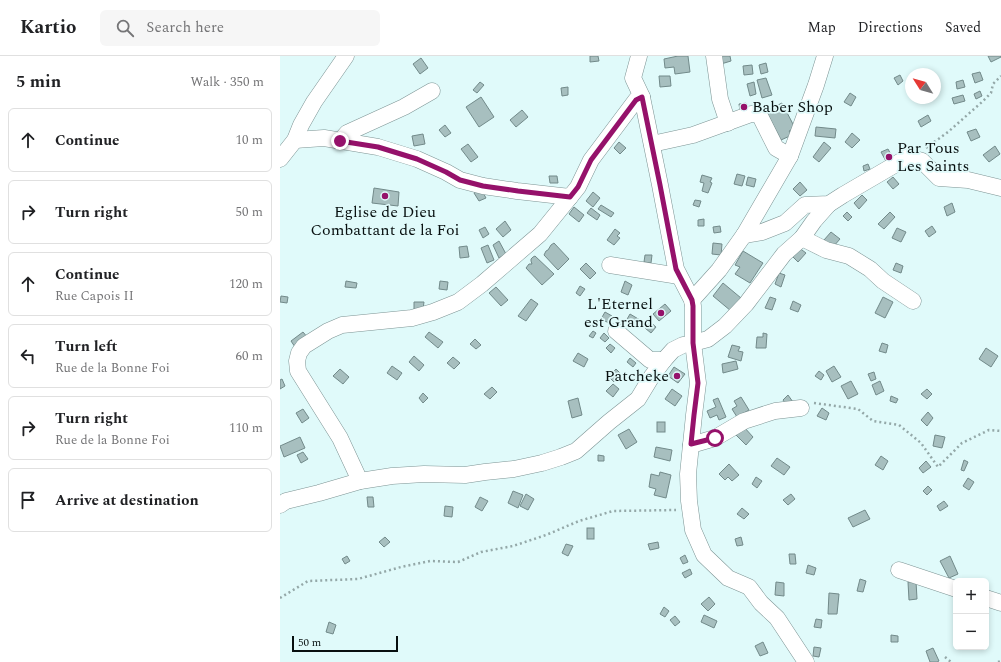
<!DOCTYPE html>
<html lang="en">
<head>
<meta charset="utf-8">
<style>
  body { margin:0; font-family:Spectral,serif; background:#f6f6f6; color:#202124 }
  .controls { position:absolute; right:12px; bottom:12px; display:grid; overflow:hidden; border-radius:6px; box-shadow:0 2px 6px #0003 }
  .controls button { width:36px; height:36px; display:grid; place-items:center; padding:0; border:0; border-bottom:1px solid #e0e0e0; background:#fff; color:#202124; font:20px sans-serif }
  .compass { position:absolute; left:625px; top:12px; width:36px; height:36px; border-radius:50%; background:#fff; box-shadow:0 2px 6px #0003; rotate:307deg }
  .scale { position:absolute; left:12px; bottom:10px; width:106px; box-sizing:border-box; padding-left:4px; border:2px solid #070f0f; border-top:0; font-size:11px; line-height:14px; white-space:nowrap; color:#070f0f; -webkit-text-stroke:3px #e0fafa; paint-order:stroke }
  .stop { position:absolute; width:12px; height:12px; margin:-9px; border:3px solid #95116a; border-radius:50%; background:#fff }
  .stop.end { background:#95116a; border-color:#fff; box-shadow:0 1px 4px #0008 }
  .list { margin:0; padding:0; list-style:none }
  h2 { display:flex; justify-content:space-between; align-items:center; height:52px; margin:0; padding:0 16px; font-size:17px }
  h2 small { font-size:13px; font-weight:400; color:#757577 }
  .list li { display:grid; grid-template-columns:26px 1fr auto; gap:12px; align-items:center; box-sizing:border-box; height:64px; margin:0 8px 8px; padding:0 8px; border:1px solid #e0e0e0; border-radius:6px }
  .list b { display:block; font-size:15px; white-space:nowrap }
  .list p { margin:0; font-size:13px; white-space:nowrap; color:#757577 }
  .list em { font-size:13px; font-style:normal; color:#757577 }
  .icon { flex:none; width:22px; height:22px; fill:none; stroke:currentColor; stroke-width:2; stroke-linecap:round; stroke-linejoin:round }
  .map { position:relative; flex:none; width:721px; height:606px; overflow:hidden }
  header { display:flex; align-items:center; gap:24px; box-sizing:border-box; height:56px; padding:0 20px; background:#fff; border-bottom:1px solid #e0e0e0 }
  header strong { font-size:19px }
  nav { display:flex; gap:22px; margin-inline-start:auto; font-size:14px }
  .search { width:280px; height:36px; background:#f6f6f6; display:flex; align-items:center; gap:10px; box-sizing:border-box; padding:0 14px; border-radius:6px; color:#757577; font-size:15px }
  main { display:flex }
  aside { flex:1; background:#fff }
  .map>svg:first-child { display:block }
  .building { fill:#a7bfbf; stroke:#728a8a }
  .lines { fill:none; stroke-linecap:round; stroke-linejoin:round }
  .minor-casing { stroke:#7d9494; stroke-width:17 }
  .path { stroke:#94a8a8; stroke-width:2.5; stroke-dasharray:2 3; stroke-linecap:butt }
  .minor { stroke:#fff; stroke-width:16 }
  .route { stroke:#95116a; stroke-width:5 }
  .poi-dot { fill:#95116a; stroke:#e0fafa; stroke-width:1.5 }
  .labels { text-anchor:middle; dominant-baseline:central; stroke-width:3.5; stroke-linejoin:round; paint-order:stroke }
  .poi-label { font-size:16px; fill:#070f0f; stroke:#e0fafa; text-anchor:start }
</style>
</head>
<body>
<header>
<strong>Kartio</strong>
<div class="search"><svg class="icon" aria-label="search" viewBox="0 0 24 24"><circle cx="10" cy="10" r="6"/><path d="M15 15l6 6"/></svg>Search here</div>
<nav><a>Map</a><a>Directions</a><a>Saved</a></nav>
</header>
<main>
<aside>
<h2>5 min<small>Walk · 350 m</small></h2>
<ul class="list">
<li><svg class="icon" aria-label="ahead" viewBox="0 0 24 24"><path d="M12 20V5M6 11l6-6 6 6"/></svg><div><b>Continue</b></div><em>10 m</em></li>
<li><svg class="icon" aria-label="right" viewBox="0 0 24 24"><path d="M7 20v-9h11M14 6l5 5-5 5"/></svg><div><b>Turn right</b></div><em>50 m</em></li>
<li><svg class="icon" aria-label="ahead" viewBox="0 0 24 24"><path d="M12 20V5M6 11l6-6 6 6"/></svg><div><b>Continue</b><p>Rue Capois II</p></div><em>120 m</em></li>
<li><svg class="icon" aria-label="left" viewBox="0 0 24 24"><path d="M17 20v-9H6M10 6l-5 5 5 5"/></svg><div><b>Turn left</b><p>Rue de la Bonne Foi</p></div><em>60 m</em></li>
<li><svg class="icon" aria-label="right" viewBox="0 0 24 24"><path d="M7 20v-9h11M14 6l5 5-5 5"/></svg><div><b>Turn right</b><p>Rue de la Bonne Foi</p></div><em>110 m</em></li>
<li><svg class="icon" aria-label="arrive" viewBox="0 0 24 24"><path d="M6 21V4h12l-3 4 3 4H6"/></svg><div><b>Arrive at destination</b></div></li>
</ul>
</aside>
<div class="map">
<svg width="721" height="606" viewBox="0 0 721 606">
  <rect width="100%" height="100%" fill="#e0fafa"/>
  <g class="building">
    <path d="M310 0H318L319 5 310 6Z"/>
    <path d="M398 0H408L410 16 395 18 394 11 385 12 384 3Z"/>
    <path d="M440 0H450L451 5 441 8Z"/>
    <path d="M708 0H721V1L711 6Z"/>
    <path d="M141 2 148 12 140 18 133 8Z"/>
    <path d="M486 7 488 16 481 18 479 9Z"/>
    <path d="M472 9 473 18 464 19 463 10Z"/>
    <path d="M700 16 703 24 695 27 692 18Z"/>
    <path d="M620 19 623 25 618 29 614 22Z"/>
    <path d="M379 20H390L391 30 380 31Z"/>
    <path d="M486 22 492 39 482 42 477 24Z"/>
    <path d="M683 24 685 31 677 33 676 26Z"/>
    <path d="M200 26 204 29 197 37 193 34Z"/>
    <path d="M474 26 476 38 470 40 467 28Z"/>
    <path d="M288 31V39L282 40 281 32Z"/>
    <path d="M700 35 702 40 696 43 694 38Z"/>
    <path d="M570 37 576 41 571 50 564 46Z"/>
    <path d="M683 39 685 45 674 48 672 42Z"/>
    <path d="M201 41 214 61 199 71 186 51Z"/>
    <path d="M466 47 468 54 460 55 459 48Z"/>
    <path d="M502 47 515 72 509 75 512 79 501 84 486 55Z"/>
    <path d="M242 54 248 61 236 71 230 64Z"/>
    <path d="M648 59 651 65 641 71 638 65Z"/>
    <path d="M165 69 171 77 165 81 159 74Z"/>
    <path d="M536 71 556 73 555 82 535 80Z"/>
    <path d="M696 73 700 81 691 85 687 76Z"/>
    <path d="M572 77 580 84 572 92 565 86Z"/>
    <path d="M143 78 145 88 134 90 132 80Z"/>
    <path d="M339 86 346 92 340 98 334 92Z"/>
    <path d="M544 86 551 92 539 106 533 101Z"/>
    <path d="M188 88 198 101 191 106 181 93Z"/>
    <path d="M715 90 720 98 709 106 703 99Z"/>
    <path d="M608 93 615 106 608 109 601 96Z"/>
    <path d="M588 108 590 113 584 115 583 110Z"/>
    <path d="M671 108 681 109V116L670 115Z"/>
    <path d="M457 118 465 120 462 130 454 128Z"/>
    <path d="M422 119 432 122 430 126 432 127 428 137 422 135 424 127 420 126Z"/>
    <path d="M269 120H277L278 127H270Z"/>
    <path d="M468 121 476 123 474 131 466 129Z"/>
    <path d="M613 121 619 128 613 133 607 126Z"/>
    <path d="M520 126 527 134 520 140 513 133Z"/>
    <path d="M94 132 119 136 118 150 92 147Z"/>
    <path d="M201 133 206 142 199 145 194 137Z"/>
    <path d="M313 136 320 142 313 151 306 145Z"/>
    <path d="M582 139 587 144 579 153 574 147Z"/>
    <path d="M415 144 421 145 419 151 413 149Z"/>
    <path d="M672 147 675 156 667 160 664 151Z"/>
    <path d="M321 149 334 157 331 161 318 153Z"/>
    <path d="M294 151 304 159 299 166 289 158Z"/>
    <path d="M311 152 320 159 317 164 307 157Z"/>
    <path d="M567 156 572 161 568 165 563 160Z"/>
    <path d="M610 156 615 161 604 173 598 168Z"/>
    <path d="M424 163V170H418V164Z"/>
    <path d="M225 165 231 174 223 181 216 173Z"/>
    <path d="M440 170 441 176 434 177 433 171Z"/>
    <path d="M652 170 656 176 649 181 645 175Z"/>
    <path d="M205 171 209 178 203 182 199 174Z"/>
    <path d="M617 172 626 176 621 186 612 182Z"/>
    <path d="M335 173 340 177 337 180 340 182 334 189 327 184Z"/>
    <path d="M551 176 560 183 553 191 544 184Z"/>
    <path d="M219 185 226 198 219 202 213 189Z"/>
    <path d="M274 187 289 203 278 214 264 199 266 195 268 194 271 189Z"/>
    <path d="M433 187 442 188 441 199 432 198Z"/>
    <path d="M208 189 214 204 207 207 201 192Z"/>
    <path d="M187 190 189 201 180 202 179 191Z"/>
    <path d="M518 191 526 197 518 206 511 199Z"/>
    <path d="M463 195 483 207 470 227 455 218 460 211 455 209Z"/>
    <path d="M365 199H372L371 207 364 206Z"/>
    <path d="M255 200 274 218 262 229 246 212 249 208H252L251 205V203L253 201Z"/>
    <path d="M306 207 316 217 310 223 300 213Z"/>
    <path d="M616 207 623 210 621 217 613 214Z"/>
    <path d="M499 217 505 219 501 231 495 228Z"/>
    <path d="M66 225 77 227 76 232 65 231Z"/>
    <path d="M160 225 168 226 167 234 159 233Z"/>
    <path d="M345 225 352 229 348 239 341 236Z"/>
    <path d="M443 227 461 242 451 255 433 240Z"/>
    <path d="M300 230 305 233 300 240 296 237Z"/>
    <path d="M216 231 228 244 221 250 209 237Z"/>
    <path d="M1 240 8 241 7 247 0 246Z"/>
    <path d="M490 241 496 243 492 254 485 252Z"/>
    <path d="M603 241 613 246 605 262 595 257Z"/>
    <path d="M251 243 258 248 246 265 238 260Z"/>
    <path d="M513 245 521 249 518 256 510 253Z"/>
    <path d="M134 246H144L143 253H134Z"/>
    <path d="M385 248 391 255 379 265 373 258Z"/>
    <path d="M325 256 332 260 329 267 321 263Z"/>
    <path d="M350 258 360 264 357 271 346 265Z"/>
    <path d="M370 266 376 271 371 277 365 272Z"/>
    <path d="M313 275 316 277 313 282 309 280Z"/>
    <path d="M23 276 28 282 15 291 11 285Z"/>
    <path d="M149 276 163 286 158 292 145 281Z"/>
    <path d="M324 277 329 282 325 286 320 282Z"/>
    <path d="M483 277 487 278 486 292H476L477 281H483Z"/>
    <path d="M195 283 201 289 196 293 190 288Z"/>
    <path d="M602 287 608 289 606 297 599 295Z"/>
    <path d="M330 288 335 292 331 297 326 292Z"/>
    <path d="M452 289 460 291 458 295 463 296 461 305 448 301Z"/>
    <path d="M706 292 718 300 711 311 699 303Z"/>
    <path d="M298 297 308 303 304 311 293 305Z"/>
    <path d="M134 300 144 309 139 315 129 306Z"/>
    <path d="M173 301 180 307 174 313 167 307Z"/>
    <path d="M350 302 356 307 353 311 347 306Z"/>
    <path d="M456 305 458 313 443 317 442 308Z"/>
    <path d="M112 310 122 317 117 324 107 317Z"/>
    <path d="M554 310 561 321 552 326 546 315Z"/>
    <path d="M394 311 405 318 398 327 388 320Z"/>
    <path d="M60 313 69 321 63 328 53 320Z"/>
    <path d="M336 313 341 318 334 326 329 321Z"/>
    <path d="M539 315 544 319 541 324 535 320Z"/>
    <path d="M594 316 596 323 591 325 588 318Z"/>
    <path d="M2 323 5 330 0 333V324Z"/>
    <path d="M571 325 578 338 568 343 561 330Z"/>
    <path d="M600 325 604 335 596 339 592 329Z"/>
    <path d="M333 328 339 333 333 341 326 335Z"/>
    <path d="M212 331 217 336 210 343 204 338Z"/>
    <path d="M392 333 402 340 395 350 385 343Z"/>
    <path d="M647 333 652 338 647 343 641 338Z"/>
    <path d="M143 337 148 342 143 347 139 342Z"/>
    <path d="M508 339 513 346 507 350 503 344Z"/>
    <path d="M611 340 618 343 616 347 610 345Z"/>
    <path d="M461 341 469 354 457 361 452 353 457 350 454 345Z"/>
    <path d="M298 342 302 359 292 362 288 345Z"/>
    <path d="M438 342 446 361 439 364 437 359 430 362 427 355 436 351 433 344Z"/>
    <path d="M542 352 549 357 546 364 537 360Z"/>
    <path d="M23 353 29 362 22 367 16 357Z"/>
    <path d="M648 356 653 362 647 370 641 364Z"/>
    <rect x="377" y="366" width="8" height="10"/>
    <path d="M464 371 473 381 466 389 456 379Z"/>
    <path d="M349 373 357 386 346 393 338 379Z"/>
    <path d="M655 379 665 381 662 392 653 390Z"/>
    <path d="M20 381 25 392 4 401 0 390Z"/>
    <path d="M376 391 392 394 390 405 374 401Z"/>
    <path d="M23 396 28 403 21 407 17 399Z"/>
    <path d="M318 399 324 400V405H318Z"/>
    <path d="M601 400 608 405 603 414 595 409Z"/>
    <path d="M497 402 510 411 504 419 491 410Z"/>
    <path d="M684 404 688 406 684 415 681 414Z"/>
    <path d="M646 405 651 411 643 417 639 412Z"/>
    <path d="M449 408 459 419 452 425 448 421 445 424 439 418Z"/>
    <path d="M380 416 391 419 386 442 374 439 376 433 369 431 371 418 379 420Z"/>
    <path d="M476 421 482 425 477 432 472 428Z"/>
    <path d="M688 422 694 426 689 434 683 430Z"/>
    <path d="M648 430 652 434 647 439 643 435Z"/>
    <path d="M233 435 243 439 238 452 228 447Z"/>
    <path d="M246 438 254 443 248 454 240 450Z"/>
    <path d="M511 438 515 443 508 449 503 444Z"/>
    <path d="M87 441H93L94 451H88Z"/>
    <path d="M200 441 208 445 202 455 195 451Z"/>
    <path d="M664 445 668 450 660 455 657 450Z"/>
    <path d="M165 450 173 451 172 461 164 460Z"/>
    <path d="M462 452 469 458 464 463 457 458Z"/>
    <path d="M585 454 590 463 573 471 568 462Z"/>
    <rect x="307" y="472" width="7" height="11"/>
    <path d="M105 481 110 486 104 491 99 486Z"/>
    <path d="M461 481 463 489 457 490 455 483Z"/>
    <path d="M378 486 379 492 370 494 368 488Z"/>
    <path d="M286 488 293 490 288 500 282 497Z"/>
    <path d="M509 498H515L516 508H510Z"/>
    <path d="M405 499 408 506 403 508 400 502Z"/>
    <path d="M67 500 70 505 65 508 62 503Z"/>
    <path d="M670 500 678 518 669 522 660 505Z"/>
    <path d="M528 509 536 512 534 519 526 517Z"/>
    <path d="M410 513 412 518 405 522 402 517Z"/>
    <path d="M580 523 586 525 583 536 577 535Z"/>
    <path d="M636 525 637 543 629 544 628 526Z"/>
    <path d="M496 526 504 527V540L495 539Z"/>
    <path d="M549 537 559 538 557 558H548Z"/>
    <path d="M429 541 435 548 428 555 421 548Z"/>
    <path d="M384 551 389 555 385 561 380 558Z"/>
    <path d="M424 559 437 565 434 572 421 566Z"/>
    <path d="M395 560 400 566 395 570 390 564Z"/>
    <path d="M536 563 542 564 541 572 534 571Z"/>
    <path d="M49 566 56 569 53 578 46 576Z"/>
    <path d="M611 579 618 580V586H611Z"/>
    <path d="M483 586 488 597 480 600 475 590Z"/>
    <path d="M534 591 541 592 539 601 533 600Z"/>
    <path d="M653 592 659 605 657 606H650L646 595Z"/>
  </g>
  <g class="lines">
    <g class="minor-casing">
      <g id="minor">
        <path d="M359 0 353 22 362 41 380 129 396 213 412 244 413 250V287L418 327 414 359 408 418 409 445 413 474 424 499 448 522 469 531 481 547 497 562 526 606"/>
        <path d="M434 0 440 43 448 67"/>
        <path d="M15 84 44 82 98 91 137 103 166 116 180 124 203 130 237 135 290 141 298 131 311 104 356 44 362 41"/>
        <path d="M60 85 67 77 124 51 152 35"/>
        <path d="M372 88 413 79 471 58H479L496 92 510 100"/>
        <path d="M0 103 15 84 21 69 34 46 66 0"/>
        <path d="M464 179 482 176 505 167 525 149 549 148 563 139 628 101 642 105 659 122 688 124 721 132"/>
        <path d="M522 182 546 194 569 200 590 213 603 225 633 245"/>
        <path d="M330 209 399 220"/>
        <path d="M412 244 439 214 464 179 510 100 536 29 545 0"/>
        <path d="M336 275 370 304H384"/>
        <path d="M411 389 435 382 464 365 495 355 521 352"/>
        <path d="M80 425 60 382 18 315 17 305 19 297 24 290 48 275 62 269 132 262 153 256 178 246 202 228 260 178 290 141"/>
        <path d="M0 449 6 445 39 437 80 425 112 420 144 418 185 419 205 416 234 413 262 407 281 401 296 395 329 366 358 343 372 320 384 304 393 294 403 289 413 287 428 283 445 270 466 248 504 198 522 182 534 165 549 148"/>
        <path d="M619 514 676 533"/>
        <path d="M706 542 721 547"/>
      </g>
    </g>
    <g class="path">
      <path d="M646 92 668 76 702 46 711 37 713 28 721 20"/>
      <path d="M534 347 578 353 593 365 619 369 641 387 658 411 682 387 709 374 721 375"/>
      <path d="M0 542 28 525 78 523 121 511 150 505 178 506 201 496 233 490 266 479 299 465 333 455 396 454"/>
      <path d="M665 601 671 606"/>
      <path d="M718 606 721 605"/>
    </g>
    <use href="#minor" class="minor"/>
  </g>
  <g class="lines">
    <path class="route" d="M60 85 98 91 137 103 166 116 180 124 203 130 238 135 290 141 298 131 311 104 356 44 362 41 380 129 396 213 412 244 413 250V287L418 327 414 359 411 388 435 382"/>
  </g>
  <g class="poi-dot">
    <circle cx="464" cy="51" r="4"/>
    <circle cx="609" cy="101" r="4"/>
    <circle cx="105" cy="140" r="4"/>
    <circle cx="381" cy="257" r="4"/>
    <circle cx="397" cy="320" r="4"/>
  </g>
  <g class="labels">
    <g class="poi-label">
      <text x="472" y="51">Baber Shop</text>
      <text x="617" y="92">Par Tous<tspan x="617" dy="18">Les Saints</tspan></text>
      <text x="105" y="156" text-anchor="middle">Eglise de Dieu<tspan x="105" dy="18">Combattant de la Foi</tspan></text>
      <text x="373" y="248" text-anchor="end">L'Eternel<tspan x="373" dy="18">est Grand</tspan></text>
      <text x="389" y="320" text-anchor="end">Patcheke</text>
    </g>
  </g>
</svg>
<div class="controls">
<button>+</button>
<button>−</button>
</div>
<svg class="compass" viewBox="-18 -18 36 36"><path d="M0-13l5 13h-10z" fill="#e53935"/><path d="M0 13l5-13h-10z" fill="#757577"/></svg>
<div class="scale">50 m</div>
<div class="stop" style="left:435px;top:382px"></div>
<div class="stop end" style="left:60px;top:85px"></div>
</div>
</main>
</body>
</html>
